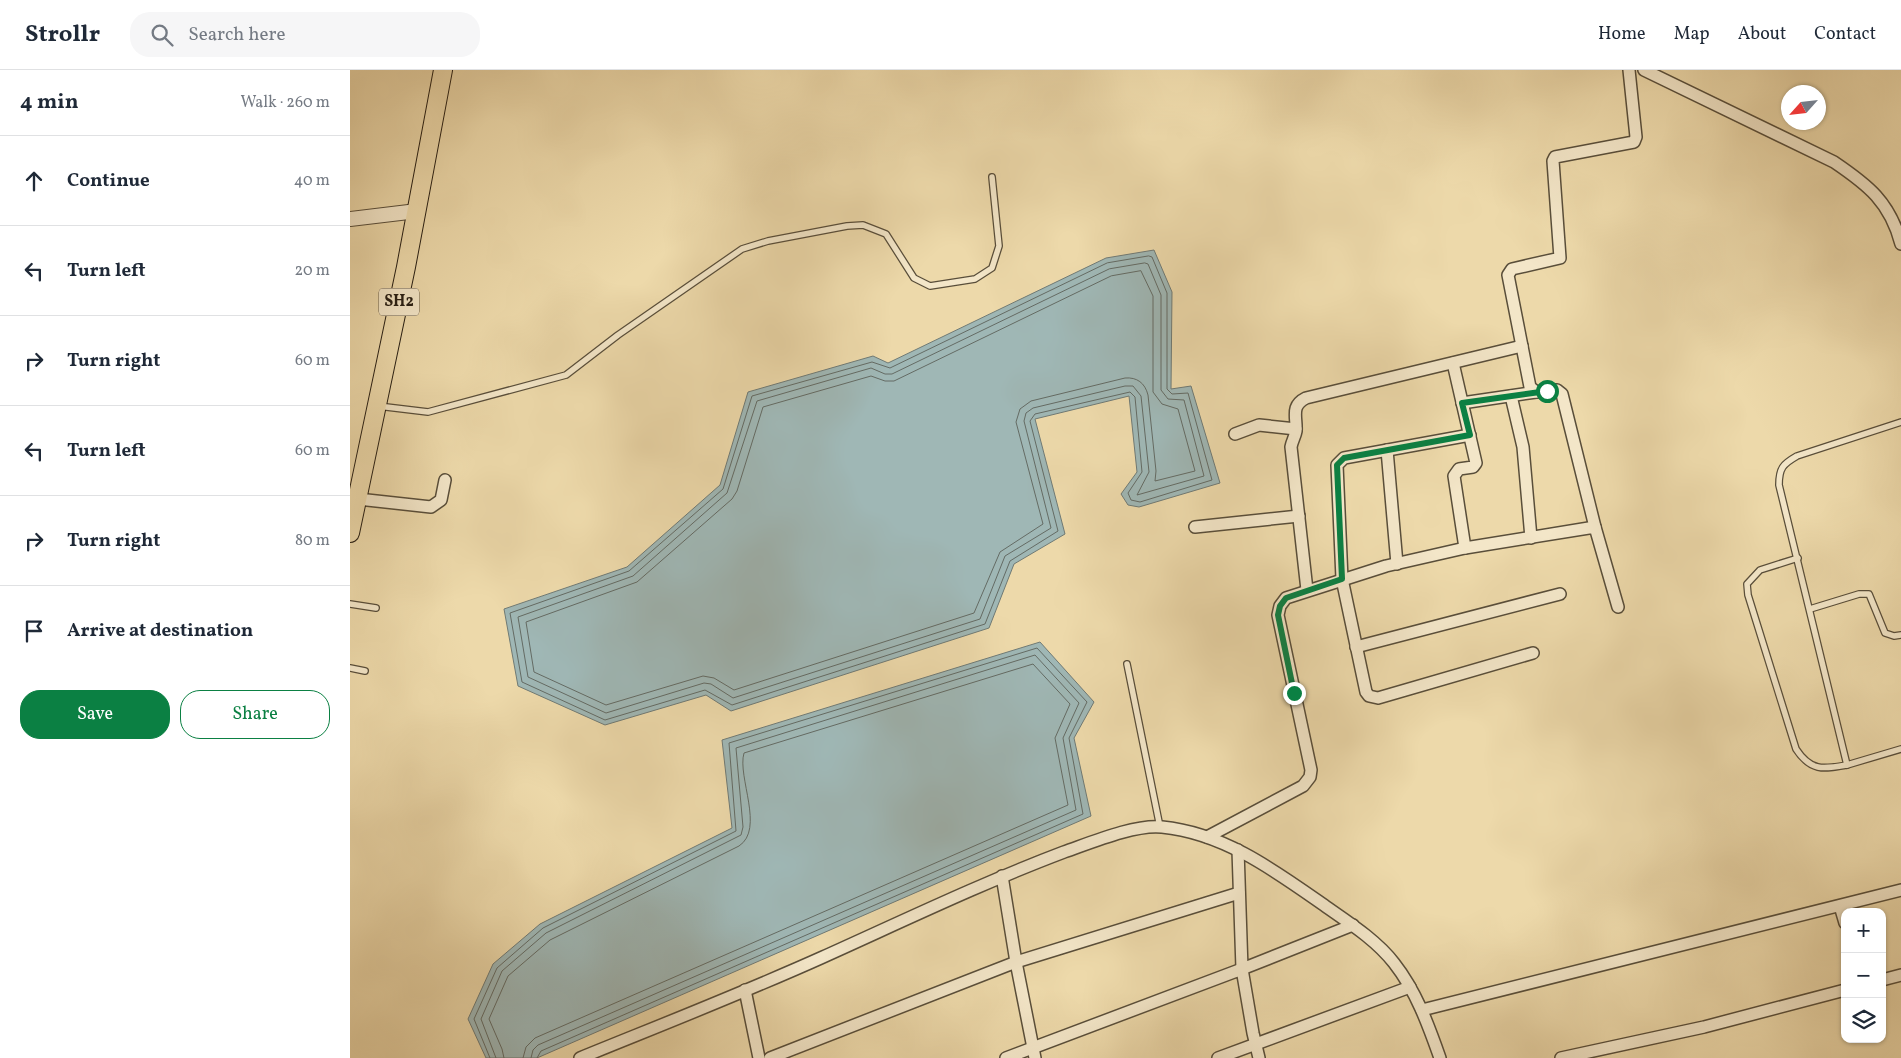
<!DOCTYPE html>
<html lang="en">
<head>
<meta charset="utf-8">
<style>
  body { margin:0; font-family:Vollkorn,serif; background:#f6f6f7; color:#1f2937 }
  .controls { position:absolute; right:15px; bottom:15px; display:grid; overflow:hidden; border-radius:10px; box-shadow:0 1px 4px #0004 }
  .controls button { width:45px; height:45px; display:grid; place-items:center; padding:0; border:0; border-bottom:1px solid #e0e1e3; background:#fff; color:#1f2937; font:25px sans-serif }
  .compass { position:absolute; left:1431px; top:15px; width:45px; height:45px; border-radius:50%; background:#fff; box-shadow:0 1px 4px #0004; rotate:243deg }
  .stop { position:absolute; width:15px; height:15px; margin:-11px; border:4px solid #0b8043; border-radius:50%; background:#fff }
  .stop.end { background:#0b8043; border-color:#fff; box-shadow:0 1px 5px #0008 }
  .list { margin:0; padding:0; list-style:none }
  h2 { display:flex; justify-content:space-between; align-items:center; height:65px; margin:0; padding:0 20px; font-size:21px }
  h2 small { font-size:16px; font-weight:400; color:#747a83 }
  .list li { display:grid; grid-template-columns:32px 1fr auto; gap:15px; align-items:center; box-sizing:border-box; height:90px; padding:0 20px; border-top:1px solid #e0e1e3 }
  .list b { display:block; font-size:19px; white-space:nowrap }
  .list em { font-size:16px; font-style:normal; color:#747a83 }
  .actions { display:flex; gap:10px; padding:15px 20px }
  .actions a { flex:1; padding:11px 0; border:1px solid #0b8043; border-radius:20px; text-align:center; font-size:18px; color:#0b8043 }
  .actions .main { background:#0b8043; color:#fff }
  .icon { flex:none; width:28px; height:28px; fill:none; stroke:currentColor; stroke-width:2; stroke-linecap:round; stroke-linejoin:round }
  .map { position:relative; flex:none; width:1551px; height:988px; overflow:hidden }
  header { display:flex; align-items:center; gap:30px; box-sizing:border-box; height:70px; padding:0 25px; background:#fff; border-bottom:1px solid #e0e1e3 }
  header strong { font-size:24px }
  nav { display:flex; gap:28px; margin-inline-start:auto; font-size:18px }
  .search { width:350px; height:45px; background:#f6f6f7; display:flex; align-items:center; gap:12px; box-sizing:border-box; padding:0 18px; border-radius:20px; color:#747a83; font-size:19px }
  main { display:flex }
  aside { flex:1; background:#fff }
  .map>svg:first-child { display:block }
  .water { fill:#9fb7b5; stroke:#6f7a75 }
  .lines { fill:none; stroke-linecap:round; stroke-linejoin:round }
  .shore { stroke:#646b64; stroke-width:1 }
  .service-casing { stroke:#594e3a; stroke-width:8 }
  .minor-casing { stroke:#594e3a; stroke-width:14 }
  .tertiary-casing { stroke:#594e3a; stroke-width:16 }
  .primary-casing { stroke:#281f14; stroke-width:20 }
  .service { stroke:#f3e6c8; stroke-width:5.5 }
  .minor { stroke:#f3e6c8; stroke-width:11 }
  .tertiary { stroke:#f3e6c8; stroke-width:14 }
  .primary { stroke:#edd9aa; stroke-width:18 }
  .route { stroke:#0b8043; stroke-width:6 }
  .labels { text-anchor:middle; dominant-baseline:central; stroke-width:5; stroke-linejoin:round; paint-order:stroke }
  .shield { fill:#f3e6c8; stroke:#655b4a; stroke-width:1 }
  .shield-label { font-size:16px; font-weight:bold; fill:#281f14 }
</style>
</head>
<body>
<header>
<strong>Strollr</strong>
<div class="search"><svg class="icon" aria-label="search" viewBox="0 0 24 24"><circle cx="10" cy="10" r="6"/><path d="M15 15l6 6"/></svg>Search here</div>
<nav><a>Home</a><a>Map</a><a>About</a><a>Contact</a></nav>
</header>
<main>
<aside>
<h2>4 min<small>Walk · 260 m</small></h2>
<ul class="list">
<li><svg class="icon" aria-label="ahead" viewBox="0 0 24 24"><path d="M12 20V5M6 11l6-6 6 6"/></svg><div><b>Continue</b></div><em>40 m</em></li>
<li><svg class="icon" aria-label="left" viewBox="0 0 24 24"><path d="M17 20v-9H6M10 6l-5 5 5 5"/></svg><div><b>Turn left</b></div><em>20 m</em></li>
<li><svg class="icon" aria-label="right" viewBox="0 0 24 24"><path d="M7 20v-9h11M14 6l5 5-5 5"/></svg><div><b>Turn right</b></div><em>60 m</em></li>
<li><svg class="icon" aria-label="left" viewBox="0 0 24 24"><path d="M17 20v-9H6M10 6l-5 5 5 5"/></svg><div><b>Turn left</b></div><em>60 m</em></li>
<li><svg class="icon" aria-label="right" viewBox="0 0 24 24"><path d="M7 20v-9h11M14 6l5 5-5 5"/></svg><div><b>Turn right</b></div><em>80 m</em></li>
<li><svg class="icon" aria-label="arrive" viewBox="0 0 24 24"><path d="M6 21V4h12l-3 4 3 4H6"/></svg><div><b>Arrive at destination</b></div></li>
</ul>
<div class="actions"><a class="main">Save</a><a>Share</a></div>
</aside>
<div class="map">
<svg width="1551" height="988" viewBox="0 0 1551 988">
  <rect width="100%" height="100%" fill="#edd9aa"/>
  <filter id="stains"><feTurbulence type="fractalNoise" baseFrequency=".004" numOctaves="4"/><feColorMatrix values="0 0 0 0 .2 0 0 0 0 .09 0 0 0 0 .02 0 0 0 .5 -.17"/></filter>
  <radialGradient id="worn" r=".72"><stop offset=".6" stop-color="#630" stop-opacity="0"/><stop offset="1" stop-color="#630" stop-opacity=".3"/></radialGradient>
  <g class="water">
    <path d="M804 180 822 222 821 319 841 316 870 413 789 437 778 435 771 424 787 402 779 326 685 349 715 464 664 494 639 558 381 641 356 625 255 655 168 616 154 539 277 497 370 415 398 322 523 286 538 293 756 188Z"/>
    <path d="M690 572 744 632 724 668 741 746 187 988H136L118 949 143 894 190 854 382 758 372 670Z"/>
  </g>
  <g class="lines">
    <g class="shore">
      <path d="M799 186 802 187 817 223V319L822 324 838 323 862 410 790 432 781 430 778 423 792 402 785 327 780 322 685 344 680 351 708 461 660 491 635 554 382 635 355 620 255 650 172 612 160 543 279 501 373 419 402 326 522 292 540 298 757 193Z"/>
      <path d="M795 193 798 194 811 225V320L818 329 834 330 854 406 787 425 799 402 791 326 783 316H775L683 338 676 343 674 351 701 458 655 486 630 549 383 628 361 614 354 613 256 643 178 607 168 547 283 506 377 423 407 331 521 298 535 304H542L759 199Z"/>
      <path d="M791 201 803 226V322L812 334 828 339 845 401 805 411 806 401 798 325C795 313 787 307 775 308L681 331 670 339 666 352 693 454 650 482 624 543 384 620 364 608 353 606 256 635 184 602 176 552 287 512 382 429 387 421 413 337 521 306 535 311H544L761 206Z"/>
      <path d="M140 988 124 949 147 898 193 858 386 761 379 673 687 578 737 632 719 668 733 744 191 981 187 988"/>
      <path d="M146 988 131 949 152 901 196 863 391 765 393 757 386 678 685 585 729 633 713 668 726 740 188 975 183 980 181 988"/>
      <path d="M154 988 152 979 139 949 158 906 200 870 389 776C415 759 387 707 394 683L683 594 720 634 705 668 718 735 185 968 176 977 173 988"/>
    </g>
    <g class="service-casing">
      <g id="service">
        <path d="M28 336 78 342 216 305 268 265 392 179 418 171 497 156 513 155 536 164 564 208 580 216 625 209 642 198 649 176 642 107"/>
        <path d="M1551 352 1447 386C1433 394 1429 398 1429 415L1497 695 1551 679"/>
        <path d="M1448 488 1410 500 1397 514 1398 525 1446 679C1461 702 1474 699 1497 695"/>
        <path d="M0 534 26 538"/>
        <path d="M1460 539 1509 524H1519L1535 563 1544 566 1551 565"/>
        <path d="M777 594 810 757"/>
        <path d="M0 598 15 601"/>
      </g>
    </g>
    <g class="minor-casing">
      <g id="minor">
        <path d="M1294 0 1484 92C1518 115 1540 132 1551 174"/>
        <path d="M1103 293 1126 393 1123 397 1109 399 1104 406 1115 478"/>
        <path d="M1161 326 1173 377 1181 468"/>
        <path d="M1112 333 1186 322"/>
        <path d="M885 364 909 355 946 359"/>
        <path d="M1120 365 994 388 987 395 992 509 1016 622 1019 626 1028 628 1183 583"/>
        <path d="M1037 380 1047 494"/>
        <path d="M8 429 81 437 91 430 95 410"/>
        <path d="M845 457 949 446"/>
        <path d="M1245 457 1212 324 1207 320 1186 322 1180 317 1158 205 1162 199 1210 188 1203 91 1205 87 1284 72 1286 67 1279 0"/>
        <path d="M957 520 941 377C942 371 945 367 946 361 947 347 940 336 956 328L1172 276"/>
        <path d="M1006 577 1210 524"/>
        <path d="M857 767 953 716 960 707 961 700 928 545 930 536 936 528 1036 496 1115 478 1245 457 1268 537"/>
        <path d="M888 780 892 899 1003 855"/>
        <path d="M652 806 666 892 889 823"/>
        <path d="M1490 836 1495 853"/>
        <path d="M1532 910 1551 905"/>
        <path d="M395 920 409 988"/>
        <path d="M1072 940 1551 820"/>
        <path d="M230 988C311 955 393 923 473 887 553 851 632 813 714 782 740 773 785 754 812 757 875 763 928 803 978 838 1001 854 1027 871 1044 893 1066 921 1078 954 1090 988"/>
        <path d="M420 988 666 892 685 988"/>
        <path d="M656 988 892 899 903 963 909 988"/>
        <path d="M868 988 1060 917"/>
        <path d="M1211 988 1354 957 1495 920"/>
      </g>
    </g>
    <g class="tertiary-casing">
      <path id="tertiary" d="M0 149 67 141"/>
    </g>
    <g class="primary-casing">
      <path id="primary" d="M0 463 56 197 93 0"/>
    </g>
    <use href="#service" class="service"/>
    <use href="#minor" class="minor"/>
    <use href="#tertiary" class="tertiary"/>
    <use href="#primary" class="primary"/>
  </g>
  <g class="lines">
    <path class="route" d="M944 623 928 545 930 536 936 528 992 509 987 395 994 388 1120 365 1112 333 1197 321"/>
  </g>
  <g class="labels">
    <rect class="shield" x="29" y="218.5" width="40" height="27" rx="4"/>
    <g class="shield-label">
      <text x="49" y="232">SH2</text>
    </g>
  </g>
  <rect width="100%" height="100%" filter="url(#stains)"/>
  <rect width="100%" height="100%" fill="url(#worn)"/>
</svg>
<div class="controls">
<button>+</button>
<button>−</button>
<button><svg class="icon" aria-label="layers" viewBox="0 0 24 24"><path d="M12 4l9 5-9 5-9-5zM3 14l9 5 9-5"/></svg></button>
</div>
<svg class="compass" viewBox="-18 -18 36 36"><path d="M0-13l5 13h-10z" fill="#e53935"/><path d="M0 13l5-13h-10z" fill="#747a83"/></svg>
<div class="stop" style="left:1197px;top:321px"></div>
<div class="stop end" style="left:944px;top:623px"></div>
</div>
</main>
</body>
</html>
